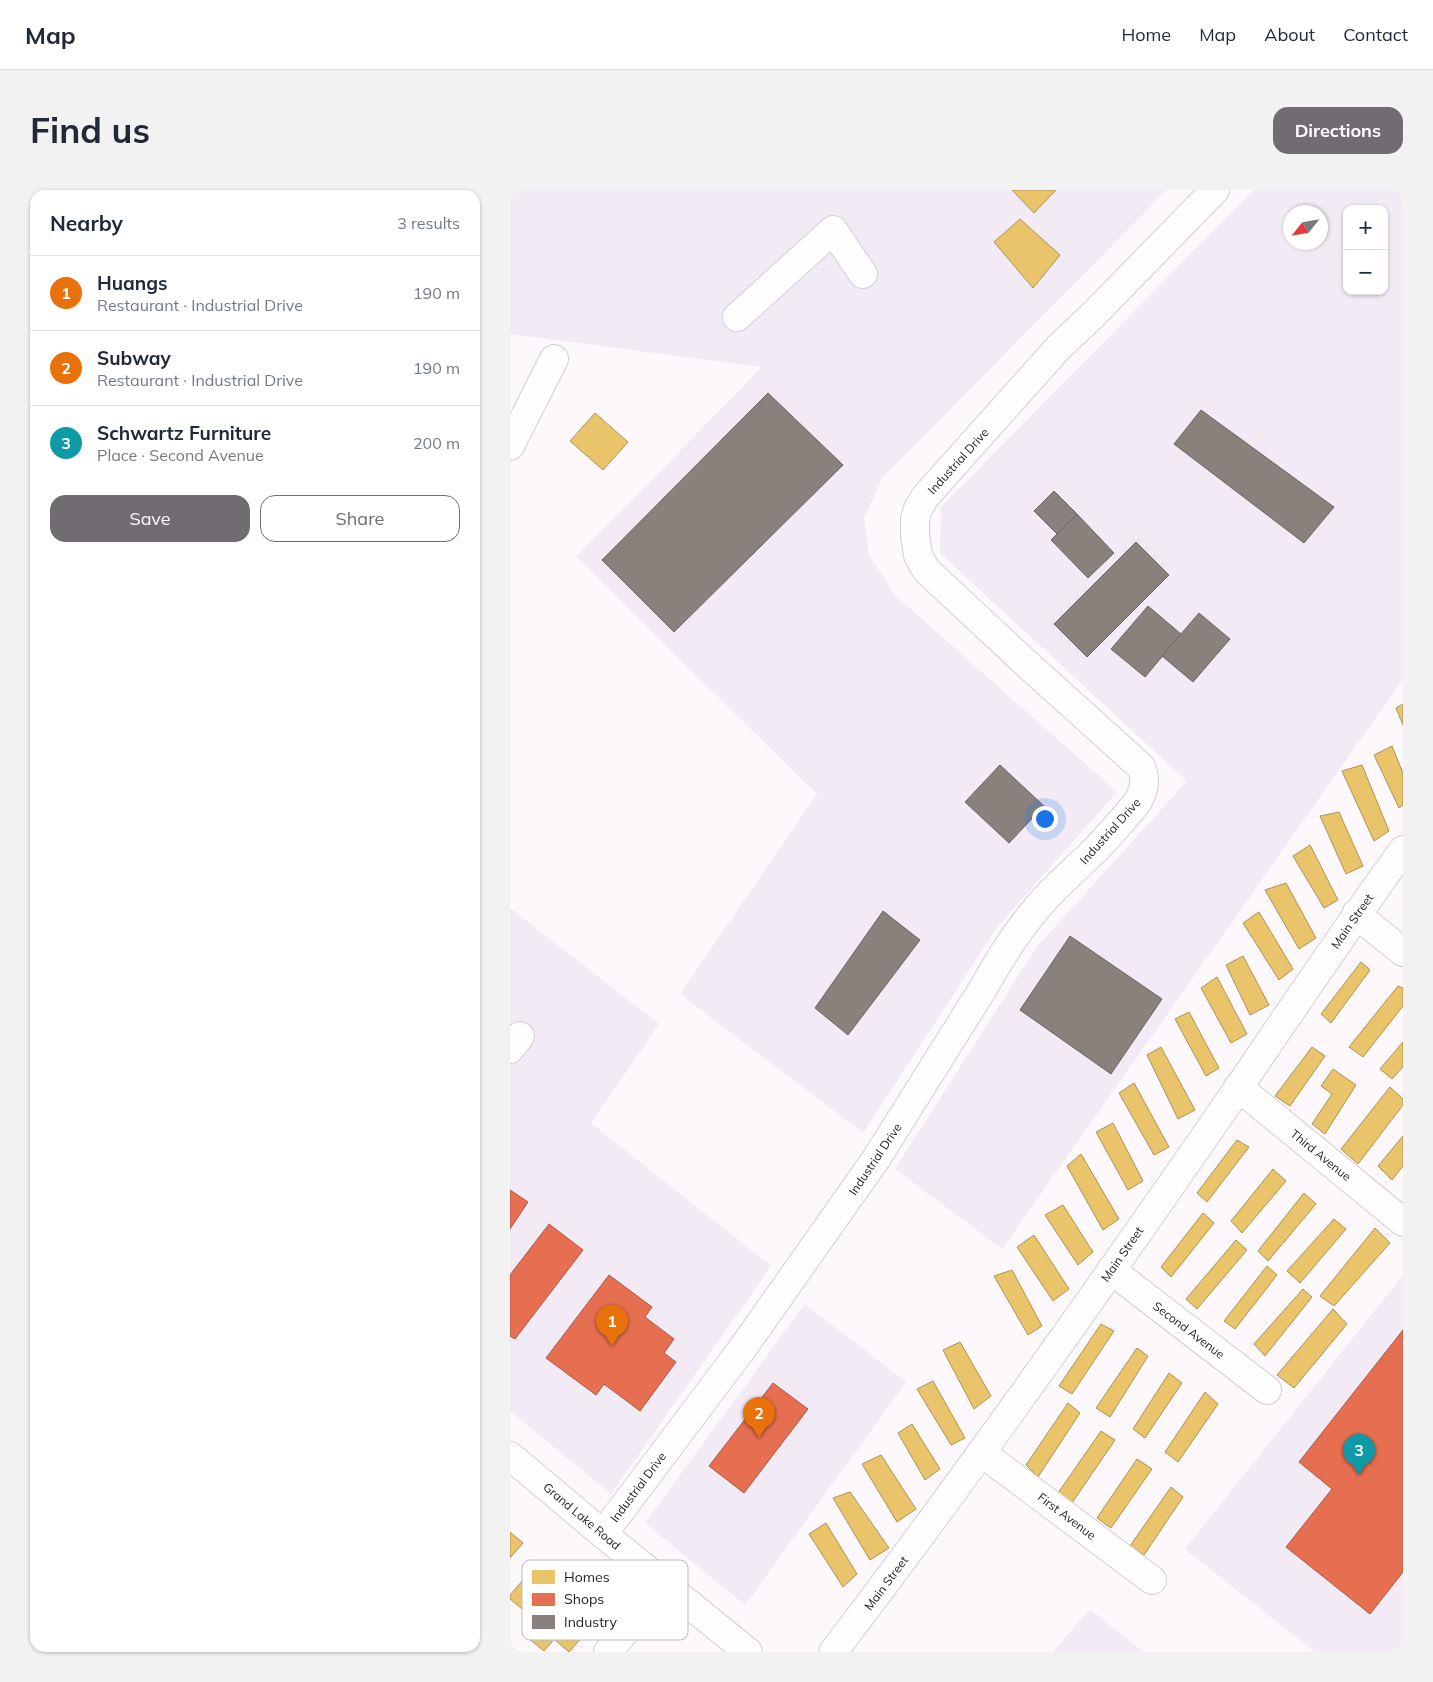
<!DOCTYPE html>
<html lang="en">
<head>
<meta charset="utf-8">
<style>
  body { margin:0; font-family:Mulish,sans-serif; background:#f2f2f3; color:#1f2937 }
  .controls { position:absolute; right:15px; top:15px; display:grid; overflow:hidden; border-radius:10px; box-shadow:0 1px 4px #0004 }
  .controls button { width:45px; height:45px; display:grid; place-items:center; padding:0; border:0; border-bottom:1px solid #e0e1e3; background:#fff; color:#1f2937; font:25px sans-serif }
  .compass { position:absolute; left:773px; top:15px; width:45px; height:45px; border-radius:50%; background:#fff; box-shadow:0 1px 4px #0004; rotate:239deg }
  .you { position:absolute; left:534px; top:628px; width:18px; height:18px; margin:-12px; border:4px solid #fff; border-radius:50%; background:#1a73e8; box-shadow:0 0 0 8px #1a73e833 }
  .badge { display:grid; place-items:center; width:32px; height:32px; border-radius:50%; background:#716c71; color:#fff; font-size:16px; font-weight:700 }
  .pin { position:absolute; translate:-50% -41px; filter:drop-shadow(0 1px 2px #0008) }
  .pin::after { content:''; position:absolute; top:26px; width:18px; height:15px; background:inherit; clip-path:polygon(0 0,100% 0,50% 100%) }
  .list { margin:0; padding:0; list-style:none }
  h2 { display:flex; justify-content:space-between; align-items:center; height:65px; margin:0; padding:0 20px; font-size:21px }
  h2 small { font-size:16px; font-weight:400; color:#747a83 }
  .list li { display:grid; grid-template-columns:32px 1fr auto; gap:15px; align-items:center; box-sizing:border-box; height:75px; padding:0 20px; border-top:1px solid #e0e1e3 }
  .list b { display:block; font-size:19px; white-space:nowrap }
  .list p { margin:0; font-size:16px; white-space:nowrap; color:#747a83 }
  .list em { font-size:16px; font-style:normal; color:#747a83 }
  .actions { display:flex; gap:10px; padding:15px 20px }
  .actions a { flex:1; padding:11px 0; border:1px solid #716c71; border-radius:15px; text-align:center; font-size:18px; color:#716c71 }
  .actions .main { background:#716c71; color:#fff }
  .map { position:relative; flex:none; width:893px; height:1462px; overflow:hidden; border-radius:15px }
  header { display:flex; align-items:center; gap:30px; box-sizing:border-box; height:70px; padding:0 25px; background:#fff; border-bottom:1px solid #e0e1e3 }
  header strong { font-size:24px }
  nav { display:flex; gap:28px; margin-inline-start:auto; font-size:18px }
  .intro { display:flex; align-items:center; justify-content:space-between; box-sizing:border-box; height:120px; padding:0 30px }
  h1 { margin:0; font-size:35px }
  .button { padding:12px 22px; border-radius:15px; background:#716c71; color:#fff; font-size:18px; font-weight:700 }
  main { display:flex; gap:30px; padding:0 30px }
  aside { flex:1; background:#fff; border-radius:15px; box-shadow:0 1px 4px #0004 }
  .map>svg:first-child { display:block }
  .built { fill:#f2eaf4; fill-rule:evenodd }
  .homes { fill:#e9c46a; stroke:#ae9356 }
  .shops { fill:#e76f51; stroke:#ad5844 }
  .industry { fill:#8a817c; stroke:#6c6462 }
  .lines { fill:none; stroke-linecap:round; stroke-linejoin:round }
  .minor-casing { stroke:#d3cfd4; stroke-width:30 }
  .major-casing { stroke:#d3cfd4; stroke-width:30 }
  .minor { stroke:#fffeff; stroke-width:28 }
  .major { stroke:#fffeff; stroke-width:28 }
  .labels { text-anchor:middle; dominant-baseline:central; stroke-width:5; stroke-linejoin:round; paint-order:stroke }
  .street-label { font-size:12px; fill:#262126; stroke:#fff }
  .key { fill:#fff; stroke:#bebcbe; stroke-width:1 }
  .key-label { font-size:14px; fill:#262126 }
</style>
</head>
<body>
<header>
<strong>Map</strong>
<nav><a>Home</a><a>Map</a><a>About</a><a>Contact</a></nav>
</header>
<div class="intro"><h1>Find us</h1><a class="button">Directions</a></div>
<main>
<aside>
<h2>Nearby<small>3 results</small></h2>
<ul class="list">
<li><span class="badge" style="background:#e8710a">1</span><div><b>Huangs</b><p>Restaurant · Industrial Drive</p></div><em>190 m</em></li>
<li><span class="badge" style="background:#e8710a">2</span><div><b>Subway</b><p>Restaurant · Industrial Drive</p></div><em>190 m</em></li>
<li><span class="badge" style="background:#0f9aa8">3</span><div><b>Schwartz Furniture</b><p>Place · Second Avenue</p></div><em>200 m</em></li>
</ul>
<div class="actions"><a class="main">Save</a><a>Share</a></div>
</aside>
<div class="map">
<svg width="893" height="1462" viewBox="0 0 893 1462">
  <rect width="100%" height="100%" fill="#fcf8fc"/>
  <g class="built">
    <path d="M0 0H657L373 287 354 328 359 365 385 405 607 602 488 736 353 943 170 804 307 604 66 367 252 177 0 144Z"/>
    <path d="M744 0H893V489L492 1059 385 979 526 758 677 591 430 363 431 317ZM837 19H874V101H837ZM781 22H811V52H781Z"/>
    <path d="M0 718 149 834 81 933 261 1076 101 1304 0 1221Z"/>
    <path d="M893 1085V1462H805L675 1359Z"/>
    <path d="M295 1114 396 1192 235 1415 135 1333Z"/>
    <path d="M580 1419 633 1462H543Z"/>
  </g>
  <g class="homes">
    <path d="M502 0H546L524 23Z"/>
    <path d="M510 29 550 65 523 98 484 52Z"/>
    <path d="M85 223 118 252 93 280 60 251Z"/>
    <path d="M893 514V535L886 518Z"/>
    <path d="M882 556 893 583V615L889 618 864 565Z"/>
    <path d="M852 575 879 641 864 651 832 581Z"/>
    <path d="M829 622 853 676 836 684 810 626Z"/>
    <path d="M800 655 828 710 814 718 783 666Z"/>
    <path d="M776 693 806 748 789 759 755 700Z"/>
    <path d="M749 722 783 779 769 790 733 733Z"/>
    <path d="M733 766 759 815 740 825 716 775Z"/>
    <path d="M851 772 860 780 821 833 811 824Z"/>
    <path d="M707 787 737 844 721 853 691 798Z"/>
    <path d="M888 796 893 798V816L853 867 839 857Z"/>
    <path d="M679 822 709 878 696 886 665 829Z"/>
    <path d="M893 852V877L882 889 870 879Z"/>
    <path d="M651 857 685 920 668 929 637 865Z"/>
    <path d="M802 857 815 866 780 916 765 906Z"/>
    <path d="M823 879 846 895 815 944 802 934 822 904 811 896Z"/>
    <path d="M624 893 659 957 644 965 609 903Z"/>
    <path d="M880 897 893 909V915L848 974 831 959Z"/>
    <path d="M603 933 633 991 618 1000 586 942Z"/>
    <path d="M893 946V976L882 990 868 976Z"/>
    <path d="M727 950 739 957 697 1012 687 1003Z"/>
    <path d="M571 964 609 1029 593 1040 557 976Z"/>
    <path d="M763 979 776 991 732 1043 721 1031Z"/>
    <path d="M794 1003 806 1014 758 1071 748 1061Z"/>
    <path d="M553 1015 583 1062 568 1075 535 1025Z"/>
    <path d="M693 1023 704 1033 661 1087 651 1077Z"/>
    <path d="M824 1029 836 1039 790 1093 777 1081Z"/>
    <path d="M865 1038 880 1053 824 1116 810 1106Z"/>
    <path d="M524 1045 559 1099 543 1111 507 1057Z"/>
    <path d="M726 1050 737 1060 687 1119 676 1109Z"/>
    <path d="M757 1076 767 1085 725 1139 714 1131Z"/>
    <path d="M502 1080 532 1136 518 1145 484 1086Z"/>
    <path d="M793 1099 802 1107 755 1166 744 1154Z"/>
    <path d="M823 1119 837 1134 784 1198 767 1185Z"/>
    <path d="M591 1134 604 1141 562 1204 549 1196Z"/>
    <path d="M450 1152 481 1206 464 1219 433 1160Z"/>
    <path d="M627 1158 638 1166 600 1227 586 1218Z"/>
    <path d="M659 1183 672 1193 635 1248 623 1239Z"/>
    <path d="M423 1191 455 1248 441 1255 407 1199Z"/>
    <path d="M695 1202 708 1214 668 1272 655 1262Z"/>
    <path d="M558 1213 570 1223 528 1287 516 1275Z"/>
    <path d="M402 1234 430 1279 415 1290 388 1243Z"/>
    <path d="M591 1241 605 1250 562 1313 548 1303Z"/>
    <path d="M371 1265 406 1319 387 1332 352 1274Z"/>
    <path d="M627 1269 642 1279 601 1338 587 1328Z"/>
    <path d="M661 1297 673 1307 634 1365 620 1356Z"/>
    <path d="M340 1302 379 1358 360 1370 323 1308Z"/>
    <path d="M316 1333 347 1384 333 1397 299 1344Z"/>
    <path d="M0 1342 13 1353 0 1368Z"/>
    <path d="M20 1382 39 1399 18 1424 0 1409V1405Z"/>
    <path d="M57 1399 74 1414 34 1461 17 1447Z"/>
    <path d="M67 1424 82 1436 59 1462 45 1450Z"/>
  </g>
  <g class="shops">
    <path d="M0 1000 18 1012 0 1039Z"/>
    <path d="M39 1034 73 1060 5 1149 0 1146V1085Z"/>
    <path d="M99 1085 142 1117 135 1127 164 1149 154 1163 166 1172 130 1221 94 1194 86 1205 36 1168Z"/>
    <path d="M893 1140V1382L860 1424 776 1357 822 1299 789 1272Z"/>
    <path d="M263 1193 298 1219 234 1303 199 1276Z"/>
  </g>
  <g class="industry">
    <path d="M258 203 333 275 164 442 92 370Z"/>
    <path d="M691 220 824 317 794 353 664 254Z"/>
    <path d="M544 301 567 324 547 344 524 321Z"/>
    <path d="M567 324 604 363 578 388 541 350Z"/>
    <path d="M626 352 659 385 577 467 544 434Z"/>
    <path d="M638 416 671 444 635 487 601 459Z"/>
    <path d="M689 423 720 449 683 492 652 466Z"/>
    <path d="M490 575 534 616 499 653 455 612Z"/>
    <path d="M373 721 410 750 338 845 305 818Z"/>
    <path d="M560 746 652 809 601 884 510 820Z"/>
  </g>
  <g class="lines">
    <g class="minor-casing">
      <g id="minor">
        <path d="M227 127 323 40 353 84"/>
        <path d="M0 256 44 169"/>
        <path d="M846 724 893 762"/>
        <path d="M0 859 10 846"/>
        <path d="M728 897 893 1032"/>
        <path d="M601 1080 757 1200"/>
        <path d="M472 1263 642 1390"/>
        <path d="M93 1344 232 1159 366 969 474 797C489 770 506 742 527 718 543 698 563 682 581 664 598 648 612 630 627 613 634 601 637 590 631 577L518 475 416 380 408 365 405 345V329L408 319 415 307 548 158 583 125 705 0"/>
        <path d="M98 1462 155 1393"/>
        <path d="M323 1462C463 1279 596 1090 727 900 782 819 836 739 893 660"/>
      </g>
    </g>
    <g class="major-casing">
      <path id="major" d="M0 1266 93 1344 238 1462"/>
    </g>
    <use href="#minor" class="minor"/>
    <use href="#major" class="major"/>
  </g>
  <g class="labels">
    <g class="street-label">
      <text transform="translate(448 271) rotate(-48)">Industrial Drive</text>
      <text transform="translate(600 641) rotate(-48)">Industrial Drive</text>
      <text transform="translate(842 731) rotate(-55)">Main Street</text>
      <text transform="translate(811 965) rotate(39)">Third Avenue</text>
      <text transform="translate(365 969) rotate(-56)">Industrial Drive</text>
      <text transform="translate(612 1064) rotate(-55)">Main Street</text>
      <text transform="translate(679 1140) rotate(37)">Second Avenue</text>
      <text transform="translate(128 1297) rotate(-53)">Industrial Drive</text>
      <text transform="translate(72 1326) rotate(40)">Grand Lake Road</text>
      <text transform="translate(557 1326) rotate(37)">First Avenue</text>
      <text transform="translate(376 1393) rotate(-53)">Main Street</text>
    </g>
  </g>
  <rect x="12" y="1370" width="166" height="80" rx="8" class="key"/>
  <rect x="22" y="1380" width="23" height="14" fill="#e9c46a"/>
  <rect x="22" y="1403" width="23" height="13" fill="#e76f51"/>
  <rect x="22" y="1425" width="23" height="14" fill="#8a817c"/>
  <g class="key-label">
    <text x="54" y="1392">Homes</text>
    <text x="54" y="1414">Shops</text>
    <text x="54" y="1437">Industry</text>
  </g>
</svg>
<div class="controls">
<button>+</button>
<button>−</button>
</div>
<svg class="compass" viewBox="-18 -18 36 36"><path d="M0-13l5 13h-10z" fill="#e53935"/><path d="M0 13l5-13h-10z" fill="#747a83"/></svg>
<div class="you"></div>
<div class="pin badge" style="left:102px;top:1156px;background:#e8710a">1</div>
<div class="pin badge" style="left:249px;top:1248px;background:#e8710a">2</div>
<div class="pin badge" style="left:849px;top:1285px;background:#0f9aa8">3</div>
</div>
</main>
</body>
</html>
